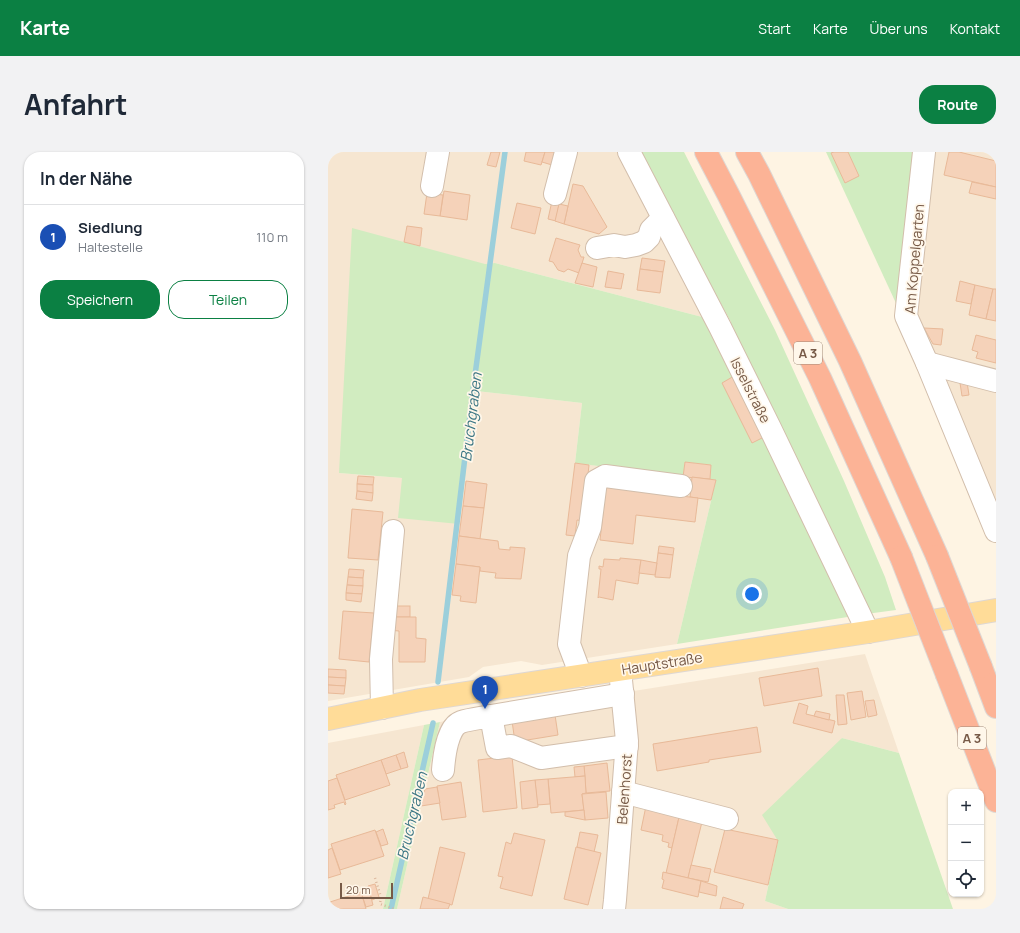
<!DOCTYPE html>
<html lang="de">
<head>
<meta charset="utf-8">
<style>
  body { margin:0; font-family:Manrope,sans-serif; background:#f2f2f3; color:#1f2937 }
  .controls { position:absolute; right:12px; bottom:12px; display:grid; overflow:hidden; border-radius:8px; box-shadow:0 1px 3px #0004 }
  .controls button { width:36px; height:36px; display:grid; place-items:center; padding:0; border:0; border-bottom:1px solid #e0e1e3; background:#fff; color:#1f2937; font:20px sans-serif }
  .scale { position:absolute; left:12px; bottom:10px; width:53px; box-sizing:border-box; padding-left:4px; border:2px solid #775a47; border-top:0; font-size:11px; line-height:14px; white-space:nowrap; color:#775a47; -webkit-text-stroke:3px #fff7ea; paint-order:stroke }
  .you { position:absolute; left:424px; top:442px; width:14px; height:14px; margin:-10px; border:3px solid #fff; border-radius:50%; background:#1a73e8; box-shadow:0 0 0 6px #1a73e833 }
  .badge { display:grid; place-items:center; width:26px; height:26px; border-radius:50%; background:#0b8043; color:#fff; font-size:13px; font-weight:700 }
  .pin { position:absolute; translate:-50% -33px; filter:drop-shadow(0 1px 2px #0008) }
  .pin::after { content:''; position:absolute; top:21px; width:14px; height:12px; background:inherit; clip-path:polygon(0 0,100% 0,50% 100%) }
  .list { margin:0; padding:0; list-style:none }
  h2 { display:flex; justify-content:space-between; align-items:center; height:52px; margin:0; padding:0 16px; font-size:17px }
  h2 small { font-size:13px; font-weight:400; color:#747a83 }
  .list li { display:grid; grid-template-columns:26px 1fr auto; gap:12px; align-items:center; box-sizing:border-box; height:64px; padding:0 16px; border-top:1px solid #e0e1e3 }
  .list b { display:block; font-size:15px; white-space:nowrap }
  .list p { margin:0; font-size:13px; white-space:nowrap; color:#747a83 }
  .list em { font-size:13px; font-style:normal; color:#747a83 }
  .actions { display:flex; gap:8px; padding:12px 16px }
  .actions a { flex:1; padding:9px 0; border:1px solid #0b8043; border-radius:16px; text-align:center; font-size:14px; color:#0b8043 }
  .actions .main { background:#0b8043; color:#fff }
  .icon { flex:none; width:22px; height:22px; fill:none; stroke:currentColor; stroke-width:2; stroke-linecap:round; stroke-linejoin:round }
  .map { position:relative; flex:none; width:668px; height:757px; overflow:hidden; border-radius:16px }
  header { display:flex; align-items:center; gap:24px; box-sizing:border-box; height:56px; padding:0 20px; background:#0b8043; color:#fff }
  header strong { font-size:19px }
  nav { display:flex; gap:22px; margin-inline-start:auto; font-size:14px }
  .intro { display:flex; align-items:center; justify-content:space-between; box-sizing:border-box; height:96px; padding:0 24px }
  h1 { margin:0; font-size:28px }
  .button { padding:10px 18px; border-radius:16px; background:#0b8043; color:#fff; font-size:14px; font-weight:700 }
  main { display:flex; gap:24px; padding:0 24px }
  aside { flex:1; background:#fff; border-radius:16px; box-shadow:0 1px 3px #0004 }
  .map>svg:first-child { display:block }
  .residential { fill:#f6e6d1 }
  .green { fill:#d1ecc0 }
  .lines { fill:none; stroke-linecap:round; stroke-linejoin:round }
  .stream { stroke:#9ccfdb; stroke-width:5.5 }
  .building { fill:#f5d2b9; stroke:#e8b998 }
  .minor-casing { stroke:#d2beab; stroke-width:24 }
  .major-casing { stroke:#ded7d3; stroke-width:24 }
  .highway-casing { stroke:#ded7d3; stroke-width:24 }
  .path { stroke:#dab69c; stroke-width:2.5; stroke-dasharray:1 3; stroke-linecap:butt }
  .minor { stroke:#fff; stroke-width:22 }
  .major { stroke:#ffdc98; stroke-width:22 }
  .highway { stroke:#fcb396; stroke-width:22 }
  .highway-bridge-casing { stroke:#ded7d3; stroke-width:24; stroke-linecap:butt }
  .highway-bridge { stroke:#fcb396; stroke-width:22 }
  .labels { text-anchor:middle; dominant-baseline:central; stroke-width:3.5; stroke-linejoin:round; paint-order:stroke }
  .shield { fill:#fff7ea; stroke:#a08978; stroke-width:1 }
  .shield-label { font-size:13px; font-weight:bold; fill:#775a47 }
  .street-label { font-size:14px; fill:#775a47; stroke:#fff7ea }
  .water-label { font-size:15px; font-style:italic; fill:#3d7785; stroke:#fff7ea }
</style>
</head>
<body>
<header>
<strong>Karte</strong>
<nav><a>Start</a><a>Karte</a><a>Über uns</a><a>Kontakt</a></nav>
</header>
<div class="intro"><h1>Anfahrt</h1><a class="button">Route</a></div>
<main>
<aside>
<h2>In der Nähe<small></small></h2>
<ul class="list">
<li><span class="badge" style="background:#1a4fb4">1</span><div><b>Siedlung</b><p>Haltestelle</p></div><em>110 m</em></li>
</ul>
<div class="actions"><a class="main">Speichern</a><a>Teilen</a></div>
</aside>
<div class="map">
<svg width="668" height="757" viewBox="0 0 668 757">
  <rect width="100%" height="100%" fill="#fef4e3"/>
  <g class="residential">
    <path d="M0 0H292L378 166 167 111 157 112 11 321 74 326 148 239 254 251 247 311 388 328 349 492 214 513 193 509 155 515 141 525 0 549Z"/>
    <path d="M592 0H668V382L573 162Z"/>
    <path d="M537 502 571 601 514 586 450 689 437 749 460 757H69L112 570Z"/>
    <path d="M96 573 55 757H0V591Z"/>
  </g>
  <g class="green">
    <path d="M310 0H356L447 178 516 329 557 425 568 458 538 462 398 174 403 170Z"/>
    <path d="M498 0H592L573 162Z"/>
    <path d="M24 76 157 112 167 111 378 166 526 464 349 492 388 328 382 327 383 313 357 310 355 325 247 311 254 251 148 239 131 372 70 366 74 326 11 321Z"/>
    <path d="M112 570 69 757H55L96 573Z"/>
    <path d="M514 586 571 601 625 757H460L437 749 450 689 434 663Z"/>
  </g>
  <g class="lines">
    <g class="stream">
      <path d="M110 530 145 238 177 0"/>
      <path d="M63 757 105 571"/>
    </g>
  </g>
  <g class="building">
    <path d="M163 0H172L168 15 159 13Z"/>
    <path d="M198 0H217L213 13 196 9Z"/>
    <path d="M217 0H228L224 13 214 10Z"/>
    <path d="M506 0H520L531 24 517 31 503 1Z"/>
    <path d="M621 0H631L668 9V35L616 23Z"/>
    <path d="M644 30 668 35V47L641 41Z"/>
    <path d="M245 32 255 34 279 75 271 82 236 72Z"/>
    <path d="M116 39 142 43 139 68 112 64Z"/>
    <path d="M99 41 115 43 112 64 96 62Z"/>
    <path d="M224 49 231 52 228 69 220 67Z"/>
    <path d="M189 51 213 56 207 82 183 76Z"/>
    <path d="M231 52 240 54 236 72 227 69Z"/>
    <path d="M79 74 94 76 92 94 76 90Z"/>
    <path d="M228 86 252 93 250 98 253 105H256L251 121 240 117 236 120 230 118 225 110 221 109Z"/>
    <path d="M314 106 337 109 335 120 312 117Z"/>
    <path d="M254 111 269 115 265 135 247 131Z"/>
    <path d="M312 117 335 120 332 141 309 138Z"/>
    <path d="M280 119 296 122 293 137 277 135Z"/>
    <path d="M632 129 647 133 643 152 628 149Z"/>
    <path d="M647 133 665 137 658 167 641 163Z"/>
    <path d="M665 137H668V169L658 167Z"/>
    <path d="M596 176 615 177 613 193 605 192Z"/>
    <path d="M648 183 668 188V211L648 206 650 200 644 198Z"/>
    <path d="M406 224 436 285 424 291 394 231Z"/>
    <path d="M639 230 641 243 634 244 632 231Z"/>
    <path d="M357 310 383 313 382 327 355 325Z"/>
    <path d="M247 311 261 313 255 369 249 368 247 384 238 383Z"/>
    <path d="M30 324 46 325 45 333 29 332Z"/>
    <path d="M364 325 388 328 383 348 362 345Z"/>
    <path d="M138 329 159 332 156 356 135 354Z"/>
    <path d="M29 332 45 333V341L29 339Z"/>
    <path d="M278 335 370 346 367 370 308 363 305 392 272 388Z"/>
    <path d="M29 339 45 341 44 349 28 347Z"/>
    <path d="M135 354 156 356 152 387 131 384Z"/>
    <path d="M24 357 55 360 50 408 20 406Z"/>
    <path d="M131 384 170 389 171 397 182 398V395L197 396 193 427 167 426 168 421 152 419V415L128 412Z"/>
    <path d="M331 394 346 396 345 403 330 401Z"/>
    <path d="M330 401 345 403 342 426 327 425Z"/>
    <path d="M292 406 313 408 310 432 288 428 285 448 271 445 270 446 273 417H271V414L275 415 276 407 292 408Z"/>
    <path d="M313 408 329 411 327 423 311 421Z"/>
    <path d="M128 412 152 415 148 451 132 449 133 444 124 443Z"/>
    <path d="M21 417 36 418 35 426 20 425Z"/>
    <path d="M20 425 35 426V434L19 433Z"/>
    <path d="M19 433 35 434 34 442 18 441Z"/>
    <path d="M18 441 34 442 33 450 18 448Z"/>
    <rect x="62" y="454" width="20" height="11"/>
    <path d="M15 459 46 461 41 510 11 507Z"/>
    <path d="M62 465H88V486L98 487 97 510H71V479L60 478Z"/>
    <path d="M490 516 494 544 436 554 431 526Z"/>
    <path d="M0 517 18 518V526L0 525Z"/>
    <path d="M0 525 18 526 17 534 0 533Z"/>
    <path d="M0 533 17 534 16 542 0 541Z"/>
    <path d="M534 539 538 565 523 568 519 541Z"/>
    <path d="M508 543H516L519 572 510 573Z"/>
    <path d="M546 548 549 563 540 565 537 549Z"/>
    <path d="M471 551 480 554 478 562 507 569 504 581 465 571Z"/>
    <path d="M488 559 502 562 501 568 486 564Z"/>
    <path d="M227 563 230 583 187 590 184 569Z"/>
    <path d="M429 575 433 600 381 608V610L329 619 325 592Z"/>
    <path d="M76 600 80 615 73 617 68 603Z"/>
    <path d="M68 603 73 617 58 622 53 608Z"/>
    <path d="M184 604 189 656 155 660 150 608Z"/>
    <path d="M53 608 62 633 17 648 8 623Z"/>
    <path d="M279 611 282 639 258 641 256 614Z"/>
    <path d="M256 614 257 624 247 625 246 615Z"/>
    <path d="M257 624 258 641 254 642 256 658 223 661 220 627Z"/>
    <path d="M9 626 18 652 17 653 16 650 6 653 7 656 0 658V629Z"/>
    <path d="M220 627 222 652 209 653 207 628Z"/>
    <path d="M207 628 210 655 194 657 192 630Z"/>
    <path d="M133 630 138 665 114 668 109 634Z"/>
    <path d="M109 635 112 651 93 654 97 637Z"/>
    <path d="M278 640 280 666 257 668 254 642Z"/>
    <path d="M318 654 352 661 344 696 340 695 341 691 334 689 335 683 313 678Z"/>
    <path d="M256 658 257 668 237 664V660Z"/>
    <path d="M352 661 375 666 360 726 338 721Z"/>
    <path d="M55 677 60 692 53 694 48 680Z"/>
    <path d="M397 677 450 688 440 733 386 720Z"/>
    <path d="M47 678 56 704 12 718 3 692Z"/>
    <path d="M252 680 270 683 266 700 249 695Z"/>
    <path d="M186 681 217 688 204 744 172 736 175 725 170 724 178 690 183 692Z"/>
    <path d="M112 695 137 701 124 753 100 747Z"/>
    <path d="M248 695 273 701 260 753 236 747Z"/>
    <path d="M4 696 13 722 0 726V698Z"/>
    <path d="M363 713 383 717 380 730 360 726Z"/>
    <path d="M335 720 373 729 370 745 334 736 336 728 334 727Z"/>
    <path d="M373 729 389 734 388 744 371 740Z"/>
    <path d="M47 732 51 745 44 748 40 734Z"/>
    <path d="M41 738 45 753 38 755 33 740Z"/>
    <path d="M33 740 38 757H5L2 750Z"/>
    <path d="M95 745 122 752 120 757H92Z"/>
    <path d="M395 745 416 752 414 757H392Z"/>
    <path d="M2 750 5 757H0V751Z"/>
  </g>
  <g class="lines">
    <g class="minor-casing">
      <g id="minor">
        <path d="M301 0 392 175 442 276 540 480"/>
        <path d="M596 0 578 164 599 211 668 379"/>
        <path d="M104 34 110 0"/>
        <path d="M227 42 238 0"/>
        <path d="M269 96 286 93 297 95 308 93 316 90 321 85 323 78 335 66"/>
        <path d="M599 211 668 229"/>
        <path d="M253 524 241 492 251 404 262 375 268 329 277 324 353 334"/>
        <path d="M54 556 53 507 65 379"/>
        <path d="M163 564 295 542"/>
        <path d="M115 618C116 605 119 575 133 570 142 567 153 566 163 564L169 596 183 594 213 606 299 594"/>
        <path d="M295 640 399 667"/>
        <path d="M286 757 287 748 299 589 292 518"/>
      </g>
    </g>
    <g class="major-casing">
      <path id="major" d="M0 567 92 548 540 480 668 458"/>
    </g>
    <g class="highway-casing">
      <g id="highway">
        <path d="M378 0 401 44 492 226 573 405"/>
        <path d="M419 0 431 22 522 209 609 404"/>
        <path d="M653 515 668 555"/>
        <path d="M619 523 668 649"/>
      </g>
    </g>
    <path class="path" d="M47 726 53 745 52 752 66 757"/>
    <use href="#minor" class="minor"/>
    <use href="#major" class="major"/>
    <use href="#highway" class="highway"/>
    <g class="highway-bridge-casing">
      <g id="highway-bridge">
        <path d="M609 404 653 515"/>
        <path d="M573 405 619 523"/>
      </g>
    </g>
    <use href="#highway-bridge" class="highway-bridge"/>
  </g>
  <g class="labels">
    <g class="shield">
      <rect x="466" y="190" width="28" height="22" rx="3"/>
      <rect x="630" y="575" width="28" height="22" rx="3"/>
    </g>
    <g class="shield-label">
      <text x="480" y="201">A 3</text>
      <text x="644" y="586">A 3</text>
    </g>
    <g class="street-label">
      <text transform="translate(586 107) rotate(-85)">Am Koppelgarten</text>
      <text transform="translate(423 238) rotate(63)">Isselstraße</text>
      <text transform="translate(334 511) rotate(-9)">Hauptstraße</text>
      <text transform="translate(296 637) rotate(-86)">Belenhorst</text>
    </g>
    <g class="water-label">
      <text transform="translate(143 265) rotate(-83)">Bruchgraben</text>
      <text transform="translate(84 664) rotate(-77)">Bruchgraben</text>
    </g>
  </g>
</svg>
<div class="controls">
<button>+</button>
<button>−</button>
<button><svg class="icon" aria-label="locate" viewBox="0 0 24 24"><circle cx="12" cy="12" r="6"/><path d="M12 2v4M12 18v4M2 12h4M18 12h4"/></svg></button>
</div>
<div class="scale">20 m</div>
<div class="you"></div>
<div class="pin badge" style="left:157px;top:557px;background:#1a4fb4">1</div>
</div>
</main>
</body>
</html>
